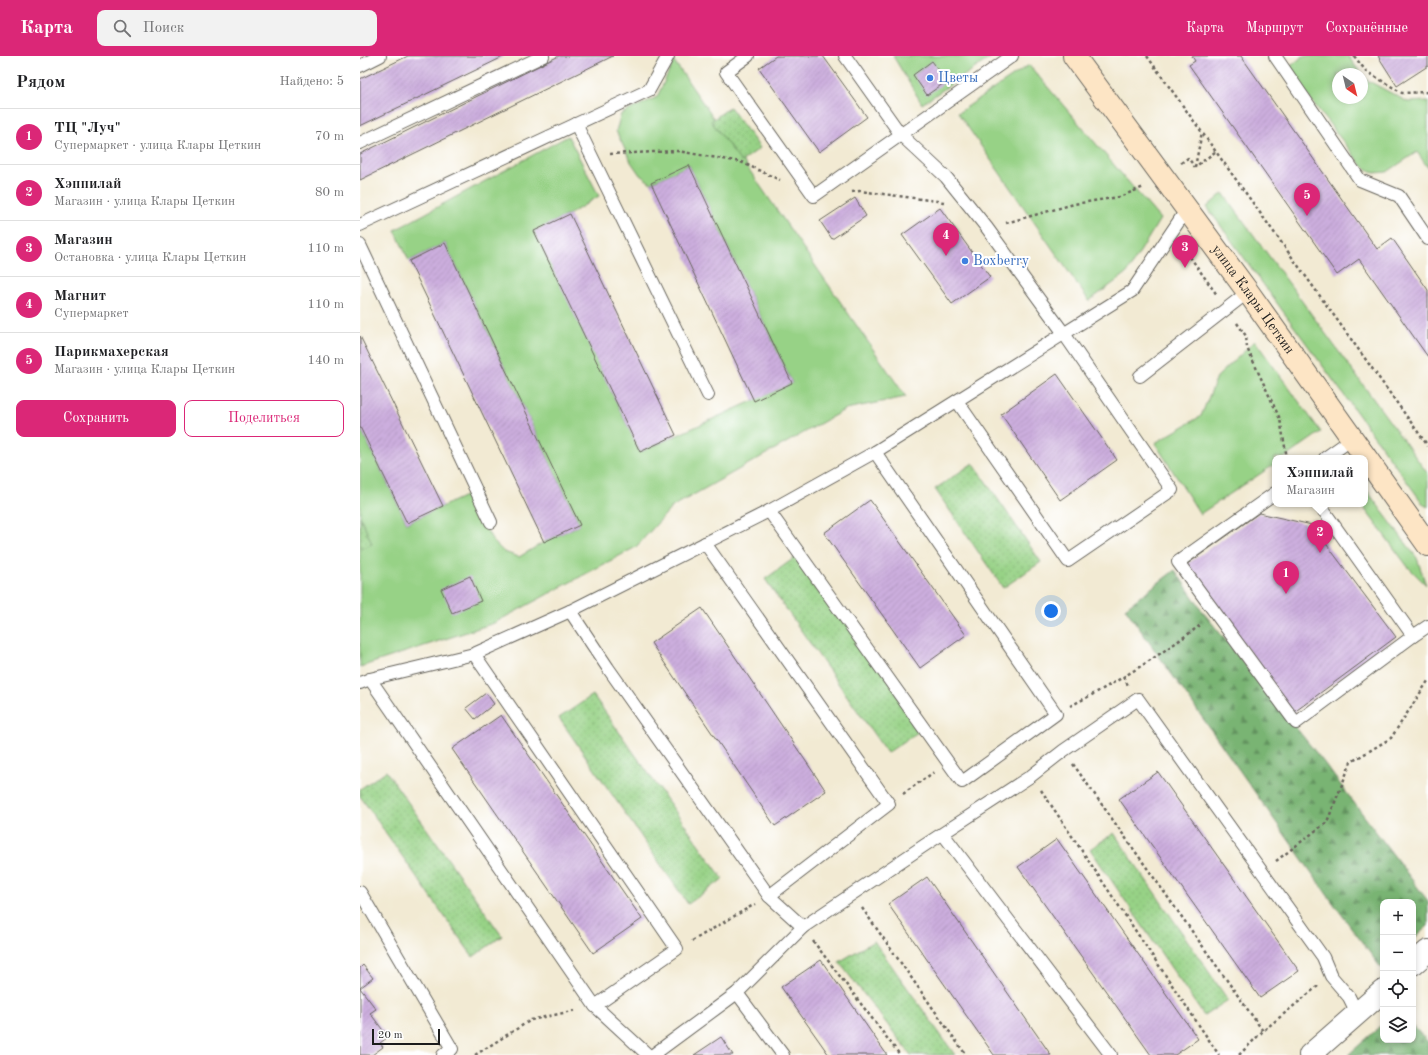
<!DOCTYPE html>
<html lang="ru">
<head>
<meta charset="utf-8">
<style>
  body { margin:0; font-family:"Old Standard TT",serif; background:#f2f2f2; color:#202124 }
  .controls { position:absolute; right:12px; bottom:12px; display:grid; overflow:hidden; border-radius:8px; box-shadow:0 2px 6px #0003 }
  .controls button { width:36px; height:36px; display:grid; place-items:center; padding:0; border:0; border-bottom:1px solid #e0e0e0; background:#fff; color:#202124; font:20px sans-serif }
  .compass { position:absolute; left:972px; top:12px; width:36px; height:36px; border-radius:50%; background:#fff; box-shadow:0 2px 6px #0003; rotate:145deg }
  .scale { position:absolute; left:12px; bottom:10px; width:68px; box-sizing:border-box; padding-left:4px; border:2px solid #1c1c1c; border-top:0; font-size:11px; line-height:14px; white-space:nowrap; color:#1c1c1c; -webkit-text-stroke:3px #fff; paint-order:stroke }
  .you { position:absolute; left:691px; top:555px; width:14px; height:14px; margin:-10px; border:3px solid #fff; border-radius:50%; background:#1a73e8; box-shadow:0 0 0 6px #1a73e833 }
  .badge { display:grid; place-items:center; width:26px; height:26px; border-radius:50%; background:#db2777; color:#fff; font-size:13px; font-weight:700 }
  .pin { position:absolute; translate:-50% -33px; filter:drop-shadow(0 1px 2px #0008) }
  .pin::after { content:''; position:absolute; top:21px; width:14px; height:12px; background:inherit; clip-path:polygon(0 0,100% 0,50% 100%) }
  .popup { position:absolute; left:912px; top:399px; width:96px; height:52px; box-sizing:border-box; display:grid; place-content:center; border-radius:8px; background:#fff; filter:drop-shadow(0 1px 3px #0005); font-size:13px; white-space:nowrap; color:#757577 }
  .popup b { font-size:15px; color:#202124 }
  .popup::after { content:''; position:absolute; left:50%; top:100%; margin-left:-8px; border:8px solid transparent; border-top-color:#fff }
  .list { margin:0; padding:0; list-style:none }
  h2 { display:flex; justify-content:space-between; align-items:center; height:52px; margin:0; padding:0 16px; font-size:17px }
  h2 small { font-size:13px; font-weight:400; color:#757577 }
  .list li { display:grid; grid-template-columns:26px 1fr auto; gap:12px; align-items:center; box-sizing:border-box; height:56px; padding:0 16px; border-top:1px solid #e0e0e0 }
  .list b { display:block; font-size:15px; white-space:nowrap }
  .list p { margin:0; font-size:13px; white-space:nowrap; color:#757577 }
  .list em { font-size:13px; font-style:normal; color:#757577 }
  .actions { display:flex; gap:8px; padding:12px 16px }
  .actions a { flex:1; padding:9px 0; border:1px solid #db2777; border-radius:8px; text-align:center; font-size:14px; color:#db2777 }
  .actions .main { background:#db2777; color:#fff }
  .icon { flex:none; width:22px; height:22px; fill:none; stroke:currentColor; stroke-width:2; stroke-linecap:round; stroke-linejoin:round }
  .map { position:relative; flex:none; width:1068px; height:999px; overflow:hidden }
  header { display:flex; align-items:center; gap:24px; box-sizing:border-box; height:56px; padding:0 20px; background:#db2777; color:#fff }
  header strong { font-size:19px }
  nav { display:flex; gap:22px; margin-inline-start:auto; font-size:14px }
  .search { width:280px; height:36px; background:#f2f2f2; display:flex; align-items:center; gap:10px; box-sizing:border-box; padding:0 14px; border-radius:8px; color:#757577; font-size:15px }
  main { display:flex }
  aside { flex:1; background:#fff }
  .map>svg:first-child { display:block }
  .green { fill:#97d286; stroke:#5a7751 }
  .forest { fill:url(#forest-firs); stroke:#4a6848 }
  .park { fill:url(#park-dots); stroke:#5a7751 }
  .building { fill:url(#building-hatch) }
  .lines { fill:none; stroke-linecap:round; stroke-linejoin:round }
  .service-casing { stroke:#67645c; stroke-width:14 }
  .tertiary-casing { stroke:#67645c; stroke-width:24 }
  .secondary-casing { stroke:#67645c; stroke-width:24 }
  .path { stroke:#67645c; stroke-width:2.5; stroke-dasharray:3 3; stroke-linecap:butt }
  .service { stroke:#fff; stroke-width:12 }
  .tertiary { stroke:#fff; stroke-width:22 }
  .secondary { stroke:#fde5c5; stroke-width:22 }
  .shop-dot { fill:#3f7fe0; stroke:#fff; stroke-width:1.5 }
  .labels { text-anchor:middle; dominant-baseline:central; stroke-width:4; stroke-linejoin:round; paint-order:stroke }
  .shop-label { font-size:14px; fill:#366cbe; stroke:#fff; text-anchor:start }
  .street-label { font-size:14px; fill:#1c1c1c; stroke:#fff }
</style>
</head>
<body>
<header>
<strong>Карта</strong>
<div class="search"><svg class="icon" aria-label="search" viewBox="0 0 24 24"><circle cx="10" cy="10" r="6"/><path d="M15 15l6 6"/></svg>Поиск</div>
<nav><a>Карта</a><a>Маршрут</a><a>Сохранённые</a></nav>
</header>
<main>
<aside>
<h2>Рядом<small>Найдено: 5</small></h2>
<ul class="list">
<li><span class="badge">1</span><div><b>ТЦ &quot;Луч&quot;</b><p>Супермаркет · улица Клары Цеткин</p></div><em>70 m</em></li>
<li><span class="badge">2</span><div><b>Хэппилай</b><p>Магазин · улица Клары Цеткин</p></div><em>80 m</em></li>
<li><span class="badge">3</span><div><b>Магазин</b><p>Остановка · улица Клары Цеткин</p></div><em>110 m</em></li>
<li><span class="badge">4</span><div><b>Магнит</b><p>Супермаркет</p></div><em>110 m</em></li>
<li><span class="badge">5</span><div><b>Парикмахерская</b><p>Магазин · улица Клары Цеткин</p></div><em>140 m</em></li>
</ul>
<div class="actions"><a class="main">Сохранить</a><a>Поделиться</a></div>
</aside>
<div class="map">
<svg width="1068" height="999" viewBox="0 0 1068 999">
  <defs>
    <pattern id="forest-firs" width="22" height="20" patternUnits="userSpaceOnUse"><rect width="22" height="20" fill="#79b473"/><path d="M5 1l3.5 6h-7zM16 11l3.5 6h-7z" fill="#62925e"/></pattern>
    <pattern id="park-dots" width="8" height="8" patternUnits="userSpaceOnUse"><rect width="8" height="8" fill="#97d286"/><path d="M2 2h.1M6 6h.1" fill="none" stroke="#82b473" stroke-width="1.8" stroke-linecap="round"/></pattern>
    <pattern id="building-hatch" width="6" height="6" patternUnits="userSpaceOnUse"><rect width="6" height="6" fill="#ccaede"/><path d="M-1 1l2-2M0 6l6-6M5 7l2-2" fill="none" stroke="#af95be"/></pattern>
  </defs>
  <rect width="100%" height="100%" fill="#fff"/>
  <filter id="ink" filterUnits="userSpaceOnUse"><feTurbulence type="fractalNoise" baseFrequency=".025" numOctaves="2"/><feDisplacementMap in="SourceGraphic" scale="8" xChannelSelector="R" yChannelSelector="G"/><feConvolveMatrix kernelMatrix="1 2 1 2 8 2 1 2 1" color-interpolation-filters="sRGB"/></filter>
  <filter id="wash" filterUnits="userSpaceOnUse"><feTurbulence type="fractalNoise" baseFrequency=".012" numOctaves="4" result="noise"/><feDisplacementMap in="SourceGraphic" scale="16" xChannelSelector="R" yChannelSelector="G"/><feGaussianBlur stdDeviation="0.9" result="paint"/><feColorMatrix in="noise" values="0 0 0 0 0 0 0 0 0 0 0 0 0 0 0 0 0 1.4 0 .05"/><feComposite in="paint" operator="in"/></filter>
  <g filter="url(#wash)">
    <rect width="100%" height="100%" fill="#f2ead3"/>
    <g class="green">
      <path d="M533 0H633L562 48Z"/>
      <path d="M943 0H988L1001 18H978V42H1002V19L1005 23 1048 46 1068 45V112L1057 96 1027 116 1014 117 1002 110 927 13Z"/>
      <path d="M314 5 546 341 486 353 312 451 276 491 134 567 0 611V371L47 467 107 439 133 485 144 496 159 501 184 486 220 469 85 187 49 205 35 174 208 80 239 140 210 158 175 175 280 396 432 327 329 109 291 127 280 119 271 106 256 75 261 58 297 41Z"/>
      <path d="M669 9 800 163 767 217 729 245 598 57Z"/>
      <path d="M863 137 1068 418V451L1064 449 847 151Z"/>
      <path d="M895 285 961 376 924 402H915V408L840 458 795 387 841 360 857 321Z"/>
      <path d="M1005 432 1057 502 1066 529 1048 511 1001 448H1005Z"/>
    </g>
    <g class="forest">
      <path d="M815 514 843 556 962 704 1068 845V870L1053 883V846H1023V911L1021 912 968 840 765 552Z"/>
      <path d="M1023 968V984H1053V970L1068 986V999H988Z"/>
    </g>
    <g class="park">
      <path d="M370 51 400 92 381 106 351 65Z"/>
      <path d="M613 407 681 506 643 532 575 433Z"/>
      <path d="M0 460 12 488 0 493Z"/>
      <path d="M440 498 564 672 527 697 405 523Z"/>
      <path d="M233 639 363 823 328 848 199 662Z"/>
      <path d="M26 715 142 880 113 901 0 740V733Z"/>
      <path d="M754 777 868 944 844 960 730 793Z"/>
      <path d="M514 885 595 999H551L479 906Z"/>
    </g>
    <g id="blocks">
      <g class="building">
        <path d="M48 0H145L0 70V23Z"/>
        <path d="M199 0H253L0 124V98Z"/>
        <path d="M416 0H463L507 61 459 96 399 12Z"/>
        <path d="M832 0H881L1017 193 1032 182 1068 234V301L999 203 977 219 829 9 835 5Z"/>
        <path d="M1018 0H1068V10L1037 30Z"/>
        <path d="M572 5 587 25 567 39 553 19Z"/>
        <path d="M329 109 432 327 394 345 291 127Z"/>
        <path d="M495 142 506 160 472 183 460 165Z"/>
        <path d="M580 152 630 221 592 248 542 179Z"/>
        <path d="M210 158 316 379 280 396 174 175Z"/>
        <path d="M85 187 220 469 184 486 49 205Z"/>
        <path d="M0 280 83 450 47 467 0 371Z"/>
        <path d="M697 318 757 404 700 444 641 358Z"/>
        <path d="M510 444 606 579 560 612 464 477Z"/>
        <path d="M899 457 952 469 1036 581 933 657 826 509Z"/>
        <path d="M110 520 121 545 92 557 81 533Z"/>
        <path d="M342 552 466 735 415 770 291 587Z"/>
        <path d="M126 637 134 648 115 663 106 652Z"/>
        <path d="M141 659 282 863 233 897 92 693Z"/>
        <path d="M798 716 939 915 900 942 759 743Z"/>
        <path d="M697 783 838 983 815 999H791L658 811Z"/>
        <path d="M567 821 590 854 691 999H634L528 848Z"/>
        <path d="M461 904 527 999H469L440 958 421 931Z"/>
        <path d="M3 909 13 922 0 932V912Z"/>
        <path d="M0 932 16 953 10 957 28 981 20 987 23 991 12 999H0Z"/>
        <path d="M361 981 373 999H334Z"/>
      </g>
    </g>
  </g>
  <g filter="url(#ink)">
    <use href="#blocks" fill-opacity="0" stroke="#67645c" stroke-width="1"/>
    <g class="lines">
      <g class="service-casing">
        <g id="service">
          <path d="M388 0 366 16 454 140 652 0"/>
          <path d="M485 0 541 79 586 121 627 172 700 272 812 434 708 505 597 345"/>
          <path d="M915 0 1000 124 1039 140 1068 183"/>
          <path d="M0 10 20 0"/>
          <path d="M216 68 348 339"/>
          <path d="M0 87 183 0"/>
          <path d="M0 169 289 34 308 0"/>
          <path d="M0 189 131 466"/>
          <path d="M780 320 888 236"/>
          <path d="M965 402 992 383"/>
          <path d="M915 437 818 506 936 667 1053 580 959 448"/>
          <path d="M409 455 602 726 696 658 515 396"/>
          <path d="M345 487 529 748 409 840 443 871"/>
          <path d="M210 555 248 612 409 840"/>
          <path d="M1053 580 1068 570"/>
          <path d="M10 623 235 950 317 893 114 598"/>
          <path d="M0 627 10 623 114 598 210 555 409 455 515 396 772 235 827 153"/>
          <path d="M583 778 751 999"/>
          <path d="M0 836 92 993 83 999"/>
          <path d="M377 937 423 999"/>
          <path d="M235 950 288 999"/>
          <path d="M293 999 377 937 443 871 565 789 671 720 703 695 778 643 963 901 971 920 989 941 997 957"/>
        </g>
      </g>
      <g class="tertiary-casing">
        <g id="tertiary">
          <path d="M1053 908 1068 895"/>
          <path d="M950 999 1023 935"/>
        </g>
      </g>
      <g class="secondary-casing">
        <g id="secondary">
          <path id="s1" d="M714 0 888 236 1068 489"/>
        </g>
      </g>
      <g class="path">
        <path d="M787 0 1068 390"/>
        <path d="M994 0 1006 15 1042 37 1068 36"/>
        <path d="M250 98 317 95 381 106 420 124"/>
        <path d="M821 107 828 102 835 111 855 96"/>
        <path d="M835 111 842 76"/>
        <path d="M492 136 500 135 584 146"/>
        <path d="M646 167 714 148 759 141 784 131"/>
        <path d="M823 191 857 239"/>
        <path d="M877 267 886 280 887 292 920 363 927 402"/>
        <path d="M763 621 768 629"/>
        <path d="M710 650C757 627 800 599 842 568"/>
        <path d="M713 708 903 975"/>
        <path d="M681 734 859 999"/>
        <path d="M543 738 574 716"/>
        <path d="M916 805 967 766 991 706 1031 682 1068 625"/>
        <path d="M502 852 606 999"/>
        <path d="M332 885 395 848"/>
        <path d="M453 885 540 999"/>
        <path d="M115 999 171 964 217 954"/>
        <path d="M879 999 903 975 958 930"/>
      </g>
      <use href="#service" class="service"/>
      <use href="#tertiary" class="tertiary"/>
      <use href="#secondary" class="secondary"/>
    </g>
  </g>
  <g class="shop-dot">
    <circle cx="570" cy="22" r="4"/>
    <circle cx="605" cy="205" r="4"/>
  </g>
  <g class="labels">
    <g class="shop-label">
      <text x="578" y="22">Цветы</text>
      <text x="613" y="205">Boxberry</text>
    </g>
    <g class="street-label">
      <text stroke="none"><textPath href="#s1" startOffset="302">улица Клары Цеткин</textPath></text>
    </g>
  </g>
</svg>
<div class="controls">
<button>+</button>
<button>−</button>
<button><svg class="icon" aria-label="locate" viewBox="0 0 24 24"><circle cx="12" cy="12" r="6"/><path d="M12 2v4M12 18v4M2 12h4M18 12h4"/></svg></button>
<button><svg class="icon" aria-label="layers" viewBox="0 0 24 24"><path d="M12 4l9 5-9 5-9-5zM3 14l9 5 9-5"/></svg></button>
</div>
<svg class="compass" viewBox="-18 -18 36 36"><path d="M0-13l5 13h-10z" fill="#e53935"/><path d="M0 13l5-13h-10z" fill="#757577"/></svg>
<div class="scale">20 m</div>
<div class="you"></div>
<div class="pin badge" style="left:926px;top:538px">1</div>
<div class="pin badge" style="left:960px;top:497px">2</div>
<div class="popup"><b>Хэппилай</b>Магазин</div>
<div class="pin badge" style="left:825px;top:212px">3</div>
<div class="pin badge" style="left:586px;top:200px">4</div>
<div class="pin badge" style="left:947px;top:160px">5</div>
</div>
</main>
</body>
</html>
